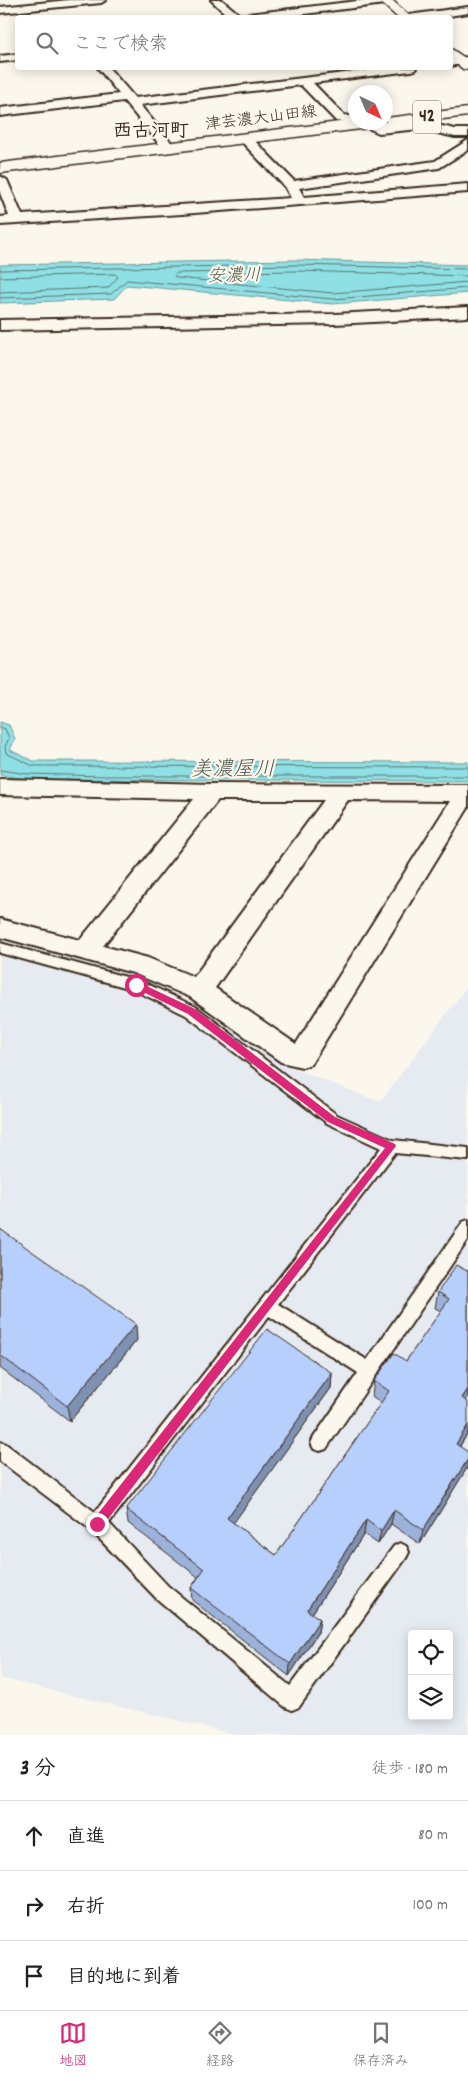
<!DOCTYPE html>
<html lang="ja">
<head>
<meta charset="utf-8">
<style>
  body { margin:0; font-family:Dekko,"Klee One",sans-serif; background:#f6f6f6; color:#202124 }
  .controls { position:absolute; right:15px; bottom:15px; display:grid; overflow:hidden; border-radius:5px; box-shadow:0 2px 12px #0003 }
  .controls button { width:45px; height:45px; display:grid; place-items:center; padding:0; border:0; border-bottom:1px solid #e0e0e0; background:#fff; color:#202124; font:25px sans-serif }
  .compass { position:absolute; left:348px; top:85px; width:45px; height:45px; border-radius:50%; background:#fff; box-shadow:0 2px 12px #0003; rotate:136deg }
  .stop { position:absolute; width:15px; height:15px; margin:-11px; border:4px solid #db2777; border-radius:50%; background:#fff }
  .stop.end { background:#db2777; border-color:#fff; box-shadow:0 1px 5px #0008 }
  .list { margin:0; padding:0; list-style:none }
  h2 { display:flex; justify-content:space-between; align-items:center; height:65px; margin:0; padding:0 20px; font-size:21px }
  h2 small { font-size:16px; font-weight:400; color:#757577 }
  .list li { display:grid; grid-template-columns:32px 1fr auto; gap:15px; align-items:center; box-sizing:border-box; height:70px; padding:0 20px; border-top:1px solid #e0e0e0 }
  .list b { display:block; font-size:19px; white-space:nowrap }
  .list em { font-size:16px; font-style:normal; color:#757577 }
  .icon { flex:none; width:28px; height:28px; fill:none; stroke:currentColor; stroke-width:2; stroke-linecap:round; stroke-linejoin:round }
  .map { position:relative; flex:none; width:468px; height:1735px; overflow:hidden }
  .search { position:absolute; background:#fff; box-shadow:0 2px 12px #0003; left:15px; right:15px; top:15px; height:55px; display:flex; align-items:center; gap:12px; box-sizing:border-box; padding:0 18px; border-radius:5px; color:#757577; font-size:19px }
  .sheet { height:275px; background:#fff }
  nav { display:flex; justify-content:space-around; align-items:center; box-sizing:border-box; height:70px; border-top:1px solid #e0e0e0; background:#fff; font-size:14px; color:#757577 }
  nav a { display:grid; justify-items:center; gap:2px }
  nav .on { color:#db2777 }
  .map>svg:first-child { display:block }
  .built { fill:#e6ebf1; fill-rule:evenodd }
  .water { fill:#8ee0e5; stroke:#6d9795 }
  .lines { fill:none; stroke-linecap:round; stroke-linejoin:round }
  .shore { stroke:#5c736e; stroke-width:1 }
  .lane-casing { stroke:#3b2a1e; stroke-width:4 }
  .street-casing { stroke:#3b2a1e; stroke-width:4 }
  .secondary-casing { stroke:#3b2a1e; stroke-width:3 }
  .primary-casing { stroke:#3b2a1e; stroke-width:3 }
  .lane { fill:#fbf7ec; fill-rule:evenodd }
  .street { fill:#fbf7ec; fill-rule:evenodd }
  .secondary { fill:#fbf7ec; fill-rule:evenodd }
  .primary { fill:#fbf7ec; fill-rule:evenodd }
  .wall { fill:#9db2da; stroke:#3b2a1e }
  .shaded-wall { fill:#7f91b1; stroke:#3b2a1e }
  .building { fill:#b6cffd; stroke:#3b2a1e }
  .route { fill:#db2777 }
  .labels { text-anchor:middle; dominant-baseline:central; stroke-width:4.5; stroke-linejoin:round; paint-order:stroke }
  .far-street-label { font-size:16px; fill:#3b2a1e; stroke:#fbf7ec }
  .far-water-label { font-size:18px; font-style:italic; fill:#505850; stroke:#fbf7ec }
  .shield { fill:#fbf7ec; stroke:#75685c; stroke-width:1 }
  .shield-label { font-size:19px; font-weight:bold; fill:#3b2a1e }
  .far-quarter-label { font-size:19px; font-weight:bold; fill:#3b2a1e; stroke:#fbf7ec }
  .water-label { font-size:21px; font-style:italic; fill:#505850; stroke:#fbf7ec }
</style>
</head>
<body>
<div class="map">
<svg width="468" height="1735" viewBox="0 0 468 1735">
  <rect width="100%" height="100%" fill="#fbf7ec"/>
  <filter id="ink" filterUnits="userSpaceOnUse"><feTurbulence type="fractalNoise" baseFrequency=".02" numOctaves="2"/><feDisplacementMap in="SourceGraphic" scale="10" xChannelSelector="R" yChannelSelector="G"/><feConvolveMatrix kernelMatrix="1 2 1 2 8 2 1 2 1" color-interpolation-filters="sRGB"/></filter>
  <g filter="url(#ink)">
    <path class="built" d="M0 939 91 962 138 976 197 1005 290 1067 380 1102 468 985V1735H238L0 1678ZM412 1634H449V1716H412Z"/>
    <g class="water">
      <path d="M296 260 468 265V293L333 304 127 285 114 299 0 303V265Z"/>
      <path d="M0 722 9 725 15 739 10 750 33 761 468 762V781L27 779 0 775Z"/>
    </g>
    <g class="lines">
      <g class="shore">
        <path d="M0 270 296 265 468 269"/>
        <path d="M468 276 296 271 177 273 174 276 177 278 333 293 468 282"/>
        <path d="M0 277 115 274 118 277 108 288 0 292"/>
        <path d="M0 298 111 294 127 280 333 299 468 288"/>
        <path d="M0 727 5 729 9 738 5 747 6 753 33 766 468 767"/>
        <path d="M0 770 28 774 105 776H468"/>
      </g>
      <g class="lane-casing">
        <path id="lane" d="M0 943 141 981 196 1007 337 1115 393 1140 468 1148V1160L395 1153 278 1304 367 1360 463 1222 468 1220V1240L326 1449 320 1451 314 1449 311 1443 314 1437 358 1373 269 1316 109 1523 168 1586 290 1686 394 1546 400 1543 406 1546 409 1552 406 1558 299 1707 292 1710 285 1707 156 1598 91 1530 0 1461V1442L6 1444 95 1512 381 1148 327 1123 186 1015 132 989 0 953Z"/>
      </g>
      <g class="street-casing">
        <g id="street">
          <path d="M69 0H106L101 3 0 13V7Z"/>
          <path d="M211 0H222L240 15 366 0 390 1 385 4 272 18H230Z"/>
          <path d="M468 7V13L436 18H403L408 15Z"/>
          <path d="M18 54V60L0 62V56Z"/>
          <path d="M468 57V63L450 66V59Z"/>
          <path d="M98 68H109L135 98 386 68H416L415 70 411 71 313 83 344 115 356 117V122H375L381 125 420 121 455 129H468V137H455L420 129 379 133 359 124 336 121 301 85 140 105 175 147 169 151 164 150 124 101 0 116V108L119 94Z"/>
          <path d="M245 134 249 135 294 181 435 161 468 140V150L439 168 299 188 304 197 468 184V192L182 214 0 225V217L9 216 0 193V176L7 180 22 215 291 198 285 187 241 141 239 138Z"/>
          <path d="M468 307V317L335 324 0 330V320L335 314Z"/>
          <path d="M0 779 212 784 468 785V808L311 1064 302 1067 281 1062 190 997 133 973 0 937V919L80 940 194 799 0 795ZM218 800H324L194 977 148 958 103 946ZM348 800 450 801 296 1044 215 988Z"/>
        </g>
      </g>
      <g class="secondary-casing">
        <g id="secondary">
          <path d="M378 0H392L412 18H398Z"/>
          <path d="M450 48 468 60V70L463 69 450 59Z"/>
        </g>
      </g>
      <g class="primary-casing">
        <path id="primary" d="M468 108V116L0 173V163L356 120V122H386V118Z"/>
      </g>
      <use href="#lane" class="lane"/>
      <use href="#street" class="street"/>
      <use href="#secondary" class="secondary"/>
      <use href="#primary" class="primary"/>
    </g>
    <g class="wall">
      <path d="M0 1229 137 1340 70 1421 0 1368Z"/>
      <path d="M468 1270V1398L466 1401 468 1433 460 1446 467 1468 420 1544 391 1524 378 1544 364 1534 312 1614 320 1619 318 1632 289 1676 192 1600 191 1588 198 1577 128 1523 126 1509 332 1373 331 1388 233 1523 276 1555 381 1403 372 1396 374 1381 406 1361 441 1311 435 1308 438 1292Z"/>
    </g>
    <g class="shaded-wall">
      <path d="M136 1324 137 1340 70 1421 67 1406Z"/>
      <path d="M332 1373 331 1388 227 1532V1518Z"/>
      <path d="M468 1389V1398L458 1413 462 1398Z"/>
      <path d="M468 1425V1433L452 1458 456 1444Z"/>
      <path d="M468 1459 467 1468 420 1544 423 1530Z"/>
      <path d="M394 1510 391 1524 378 1544 381 1531Z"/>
      <path d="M366 1520 364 1534 306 1623 307 1610Z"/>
      <path d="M320 1619 318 1632 289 1676 290 1664Z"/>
    </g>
    <g class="building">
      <path d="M0 1229 136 1324 67 1406 0 1355Z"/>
      <path d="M456 1265 467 1271 468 1270V1389L462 1398 468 1402V1425L456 1444 468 1452V1459L423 1530 394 1510 381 1531 366 1520 307 1610 320 1619 290 1664 191 1588 204 1569 126 1509 267 1329 332 1373 227 1518 276 1555 389 1391 374 1381 394 1353 406 1361 449 1299 438 1292Z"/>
    </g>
  </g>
  <path class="route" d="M136 981 195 1009 335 1117 395 1144 396 1146 101 1528 97 1530 93 1528 91 1524 93 1520 385 1148 328 1122 188 1014 133 987V982Z"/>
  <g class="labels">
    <g class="far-street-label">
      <text transform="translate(261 119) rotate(-7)">津芸濃大山田線</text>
    </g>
    <g class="far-water-label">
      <text transform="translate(234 277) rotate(-1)">安濃川</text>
    </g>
    <rect class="shield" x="413" y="100.5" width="28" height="33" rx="4"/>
    <g class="shield-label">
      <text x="427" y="117">42</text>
    </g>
    <g class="far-quarter-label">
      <text x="151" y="132">西古河町</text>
    </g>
    <g class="water-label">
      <text x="233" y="771">美濃屋川</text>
    </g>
  </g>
</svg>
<div class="controls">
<button><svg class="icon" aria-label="locate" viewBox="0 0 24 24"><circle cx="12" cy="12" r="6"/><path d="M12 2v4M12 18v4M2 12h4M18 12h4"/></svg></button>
<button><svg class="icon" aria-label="layers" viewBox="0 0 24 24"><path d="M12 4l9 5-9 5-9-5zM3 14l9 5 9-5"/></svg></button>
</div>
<svg class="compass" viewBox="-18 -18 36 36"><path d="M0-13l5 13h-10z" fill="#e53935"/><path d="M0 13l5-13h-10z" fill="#757577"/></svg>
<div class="stop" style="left:136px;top:985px"></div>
<div class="stop end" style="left:97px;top:1524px"></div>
<div class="search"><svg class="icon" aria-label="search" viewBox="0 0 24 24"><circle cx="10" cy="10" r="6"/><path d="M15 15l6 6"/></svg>ここで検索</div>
</div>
<section class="sheet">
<h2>3 分<small>徒歩 · 180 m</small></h2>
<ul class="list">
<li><svg class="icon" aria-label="ahead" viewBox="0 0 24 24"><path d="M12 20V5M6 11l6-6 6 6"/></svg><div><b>直進</b></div><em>80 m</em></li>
<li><svg class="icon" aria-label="right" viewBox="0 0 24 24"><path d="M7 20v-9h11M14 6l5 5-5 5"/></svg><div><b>右折</b></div><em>100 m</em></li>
<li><svg class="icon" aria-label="arrive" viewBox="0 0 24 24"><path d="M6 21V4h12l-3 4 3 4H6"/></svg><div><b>目的地に到着</b></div></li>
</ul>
</section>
<nav>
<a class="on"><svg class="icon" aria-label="map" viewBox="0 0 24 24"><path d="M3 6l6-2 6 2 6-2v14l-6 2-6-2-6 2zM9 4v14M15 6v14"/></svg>地図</a>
<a><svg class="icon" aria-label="directions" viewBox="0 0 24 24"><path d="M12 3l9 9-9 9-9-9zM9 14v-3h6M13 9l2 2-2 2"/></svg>経路</a>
<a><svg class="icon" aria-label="saved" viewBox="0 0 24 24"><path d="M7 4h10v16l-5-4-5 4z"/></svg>保存済み</a>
</nav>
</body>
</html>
